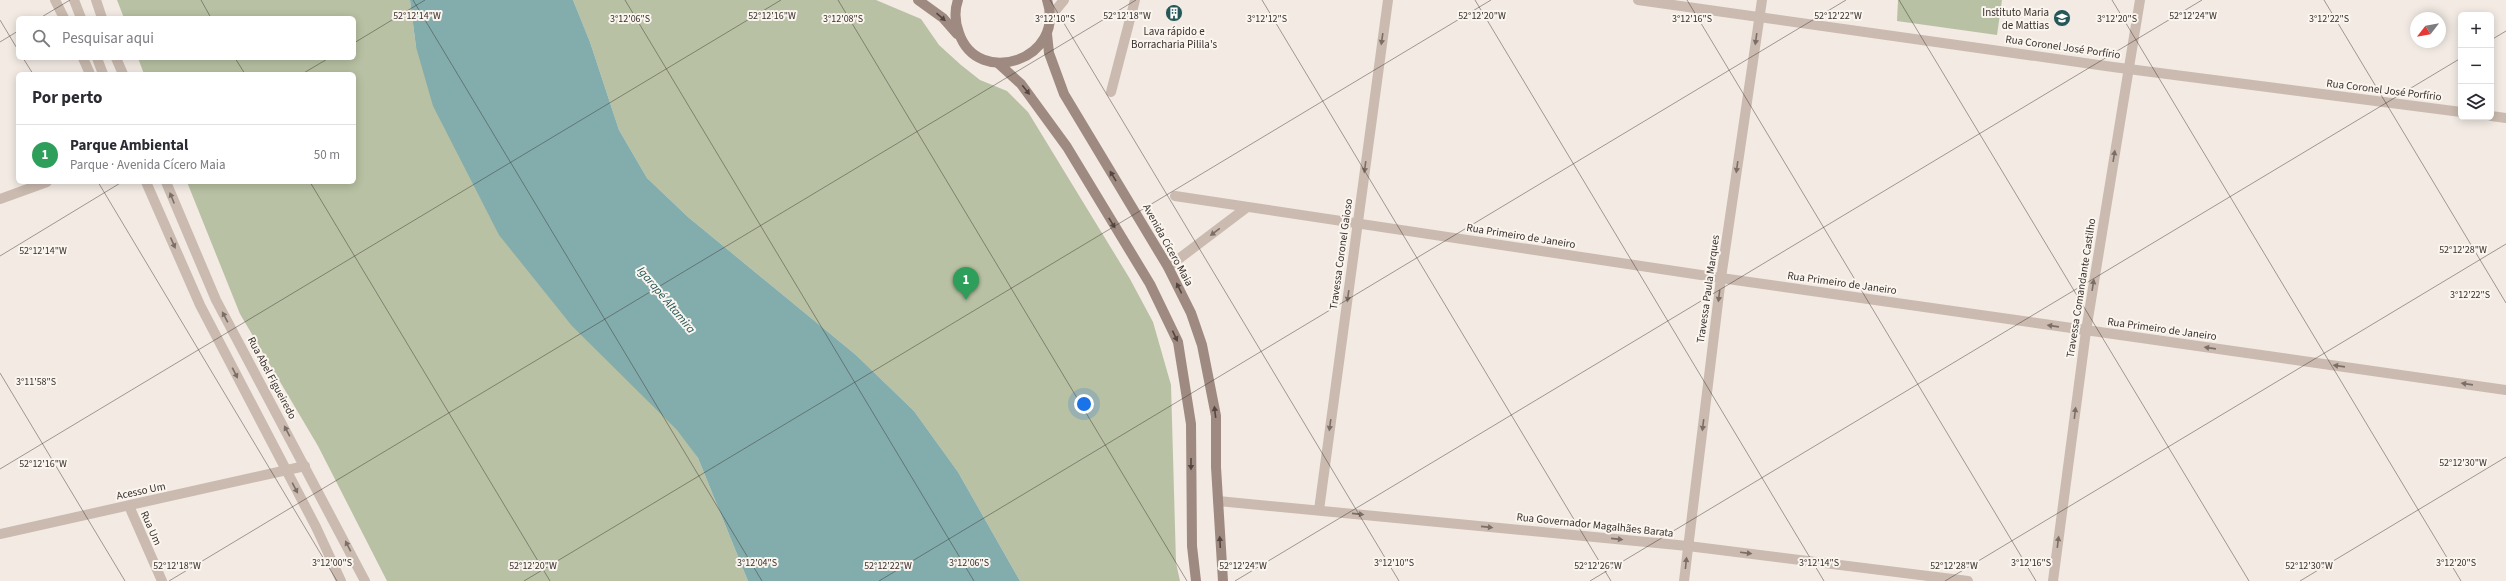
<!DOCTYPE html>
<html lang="pt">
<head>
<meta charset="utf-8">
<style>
  body { margin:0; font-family:"Source Sans 3",sans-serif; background:#f2f2f3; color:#2b2b33 }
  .controls { position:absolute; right:12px; top:12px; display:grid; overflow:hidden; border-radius:6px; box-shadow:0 2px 10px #0003 }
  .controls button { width:36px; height:36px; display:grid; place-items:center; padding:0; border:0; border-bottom:1px solid #e1e1e2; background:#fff; color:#2b2b33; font:20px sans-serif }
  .compass { position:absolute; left:2410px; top:12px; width:36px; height:36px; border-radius:50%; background:#fff; box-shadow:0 2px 10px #0003; rotate:239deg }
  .you { position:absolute; left:1084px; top:404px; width:14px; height:14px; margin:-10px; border:3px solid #fff; border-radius:50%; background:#1a73e8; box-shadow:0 0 0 6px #1a73e833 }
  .badge { display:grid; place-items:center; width:26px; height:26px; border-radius:50%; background:#255758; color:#fff; font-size:13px; font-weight:700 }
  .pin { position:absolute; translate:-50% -33px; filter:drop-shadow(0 1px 2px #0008) }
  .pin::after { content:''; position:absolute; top:21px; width:14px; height:12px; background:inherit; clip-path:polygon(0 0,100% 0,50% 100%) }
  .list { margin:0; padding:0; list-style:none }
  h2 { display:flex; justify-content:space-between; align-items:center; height:52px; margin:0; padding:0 16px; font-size:17px }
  h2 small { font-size:13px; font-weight:400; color:#7c7c81 }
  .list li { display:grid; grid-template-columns:26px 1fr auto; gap:12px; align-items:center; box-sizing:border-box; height:60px; padding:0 16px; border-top:1px solid #e1e1e2 }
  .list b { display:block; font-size:15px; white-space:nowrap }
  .list p { margin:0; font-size:13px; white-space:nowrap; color:#7c7c81 }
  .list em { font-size:13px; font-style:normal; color:#7c7c81 }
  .icon { flex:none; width:22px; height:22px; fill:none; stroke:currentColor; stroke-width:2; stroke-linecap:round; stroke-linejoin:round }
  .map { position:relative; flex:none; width:2506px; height:581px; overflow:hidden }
  .search { position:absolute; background:#fff; box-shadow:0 2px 10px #0003; left:16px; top:16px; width:340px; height:44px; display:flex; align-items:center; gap:10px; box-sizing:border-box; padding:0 14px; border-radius:6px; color:#7c7c81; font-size:15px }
  .panel { position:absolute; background:#fff; box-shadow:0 2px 10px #0003; left:16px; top:72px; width:340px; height:112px; border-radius:6px }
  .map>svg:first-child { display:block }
  .green { fill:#b8c1a3 }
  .water { fill:#83adad }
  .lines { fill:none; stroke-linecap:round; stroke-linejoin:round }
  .service { stroke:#cabaaf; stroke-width:10 }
  .minor { stroke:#cabaaf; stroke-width:10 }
  .tertiary { stroke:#cabaaf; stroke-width:10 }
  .secondary { stroke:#9e8a80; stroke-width:10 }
  .oneway { fill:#534641 }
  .oneway2 { fill:#7b6e67 }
  .ticks { fill:none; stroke:#3a302c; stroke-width:1; stroke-opacity:0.45 }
  .labels { text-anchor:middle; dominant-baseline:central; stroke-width:4; stroke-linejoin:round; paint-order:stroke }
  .poi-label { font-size:11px; fill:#3a302c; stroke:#faf5ef; text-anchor:end }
  .street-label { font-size:11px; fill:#3a302c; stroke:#faf5ef }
  .water-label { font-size:12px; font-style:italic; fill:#255758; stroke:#faf5ef }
  .ticks-label { font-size:10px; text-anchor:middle; fill:#3a302c; stroke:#faf5ef; stroke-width:4; stroke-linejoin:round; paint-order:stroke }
</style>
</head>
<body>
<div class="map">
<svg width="2506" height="581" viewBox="0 0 2506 581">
  <rect width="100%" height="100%" fill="#f2eae3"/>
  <g class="green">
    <path d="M117 0H410L416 47 698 458 748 581H387L318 446 240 314 187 182H354V74H144L138 58H354V18H124Z"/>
    <path d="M573 0H876L921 19 939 45 961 65 980 80 1007 91 1028 112 1130 279 1153 322 1171 385 1176 563 1180 581H1020L958 472 914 411 856 355 688 217 647 178 619 130 590 42Z"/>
    <path d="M1898 0H2002L1997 35 1897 21Z"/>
  </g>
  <path class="water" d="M410 0H573L590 42 619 130 647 178 688 217 856 355 914 411 958 472 1020 581H748L698 458 677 430 572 326 499 235 433 106 416 47Z"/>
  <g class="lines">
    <g class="service">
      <path d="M55 0 64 18"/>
      <path d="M83 58 90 74"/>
      <path d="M0 199 47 182"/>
    </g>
    <g class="minor">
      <path d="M1111 92 1135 0"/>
      <path d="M1175 196 1721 278 2506 390"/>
      <path d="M1168 267 1246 208"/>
      <path d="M1218 501 1688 546 1968 581"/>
      <path d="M129 506 162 581"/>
      <path d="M1319 510 1388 0"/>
      <path d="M0 534 305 466"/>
      <path d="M1684 581 1721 278 1762 0"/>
      <path d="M2053 581 2086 331 2140 0"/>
    </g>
    <g class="tertiary">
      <path d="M74 0 81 18"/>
      <path d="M96 0 102 18"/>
      <path d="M1638 0 2113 67 2461 112"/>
      <path d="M1050 17 1064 0"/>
      <path d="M97 58 103 74"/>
      <path d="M116 58 123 74"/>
      <path d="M2491 116 2506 118"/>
      <path d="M146 182 200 305 316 527 341 581"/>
      <path d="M166 182 216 300 365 581"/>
    </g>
    <g class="secondary">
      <path d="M918 0 943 18 957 34"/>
      <path d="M958 0C954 11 955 22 959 33 978 89 1067 59 1047 0"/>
      <path d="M1047 34 1049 53 1064 94 1168 267 1191 313 1202 345 1216 416V467L1223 581"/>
      <path d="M998 63 1021 84 1067 147 1150 284 1178 342 1191 424 1192 546 1196 581"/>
    </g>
  </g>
  <defs><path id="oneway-solid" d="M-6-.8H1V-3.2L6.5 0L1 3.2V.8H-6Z"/></defs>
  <g class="oneway">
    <use href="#oneway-solid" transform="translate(941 17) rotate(41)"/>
    <use href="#oneway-solid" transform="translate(1026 90) rotate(51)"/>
    <use href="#oneway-solid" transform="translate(1113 176) rotate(-121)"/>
    <use href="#oneway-solid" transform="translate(1112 223) rotate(58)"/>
    <use href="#oneway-solid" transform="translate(1179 288) rotate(-116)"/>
    <use href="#oneway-solid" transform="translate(1175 336) rotate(65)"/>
    <use href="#oneway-solid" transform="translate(1215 412) rotate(-97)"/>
    <use href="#oneway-solid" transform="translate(1191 464) rotate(90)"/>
    <use href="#oneway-solid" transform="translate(1220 542) rotate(-93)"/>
  </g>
  <g class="oneway2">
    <use href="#oneway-solid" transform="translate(1382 39) rotate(98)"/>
    <use href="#oneway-solid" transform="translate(1756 39) rotate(98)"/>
    <use href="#oneway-solid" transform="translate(2114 156) rotate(-81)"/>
    <use href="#oneway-solid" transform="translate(1365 167) rotate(98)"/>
    <use href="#oneway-solid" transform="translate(1737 167) rotate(98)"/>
    <use href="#oneway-solid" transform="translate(172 198) rotate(-112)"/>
    <use href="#oneway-solid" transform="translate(1215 232) rotate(143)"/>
    <use href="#oneway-solid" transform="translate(173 243) rotate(66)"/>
    <use href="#oneway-solid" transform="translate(2093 285) rotate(-81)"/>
    <use href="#oneway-solid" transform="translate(1348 296) rotate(98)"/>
    <use href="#oneway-solid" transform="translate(1719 296) rotate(97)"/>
    <use href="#oneway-solid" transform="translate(225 317) rotate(-118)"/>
    <use href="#oneway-solid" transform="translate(2053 326) rotate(-172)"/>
    <use href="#oneway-solid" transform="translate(2210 348) rotate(-172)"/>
    <use href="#oneway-solid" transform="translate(2339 366) rotate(-172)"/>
    <use href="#oneway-solid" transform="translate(235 373) rotate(63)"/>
    <use href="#oneway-solid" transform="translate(2467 384) rotate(-172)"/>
    <use href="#oneway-solid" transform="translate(2075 413) rotate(-83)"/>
    <use href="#oneway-solid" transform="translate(1330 425) rotate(98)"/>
    <use href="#oneway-solid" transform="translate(1703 425) rotate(97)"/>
    <use href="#oneway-solid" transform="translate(287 431) rotate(-118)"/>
    <use href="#oneway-solid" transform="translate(295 488) rotate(62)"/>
    <use href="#oneway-solid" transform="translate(1358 514) rotate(6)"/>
    <use href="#oneway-solid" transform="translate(1487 527) rotate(6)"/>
    <use href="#oneway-solid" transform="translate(1617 539) rotate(6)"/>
    <use href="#oneway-solid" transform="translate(2058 542) rotate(-83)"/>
    <use href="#oneway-solid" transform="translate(348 546) rotate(-117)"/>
    <use href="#oneway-solid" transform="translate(1746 553) rotate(7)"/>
    <use href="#oneway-solid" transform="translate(1686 563) rotate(-84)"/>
  </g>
  <path class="ticks" d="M201 0 211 18M413 0 762 581M625 0 974 581M838 0 1187 581M1050 0 1399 581M1262 0 1611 581M1475 0 1824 581M1687 0 2036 581M1899 0 2249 581M2112 0 2461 581M2324 0 2506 303M40 18 70 0M0 20 18 50M2491 40 2506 31M0 42 18 31M354 43 425 0M23 58 33 74M235 58 245 74M302 74 329 58M98 182 337 581M310 182 550 581M0 256 122 182M0 373 125 581M0 469 781 0M169 581 1136 0M524 581 1491 0M879 581 1846 0M1235 581 2202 0M1590 581 2461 58M1945 581 2506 244M2300 581 2506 457"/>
  <defs>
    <g id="building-disc" transform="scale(0.9)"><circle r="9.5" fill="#255758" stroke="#faf5ef"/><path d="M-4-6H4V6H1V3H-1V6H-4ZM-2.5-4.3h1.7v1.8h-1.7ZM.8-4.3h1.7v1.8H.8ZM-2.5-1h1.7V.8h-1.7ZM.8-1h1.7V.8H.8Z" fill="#fff"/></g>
    <g id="school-disc" transform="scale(0.9)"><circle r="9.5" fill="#255758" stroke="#faf5ef"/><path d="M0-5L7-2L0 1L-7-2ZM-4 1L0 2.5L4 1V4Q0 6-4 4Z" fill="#fff"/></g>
  </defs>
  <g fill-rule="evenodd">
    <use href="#building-disc" x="1174" y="13"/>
    <use href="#school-disc" x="2062" y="18"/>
  </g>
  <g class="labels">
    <g class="poi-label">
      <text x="2049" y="12">Instituto Maria<tspan x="2049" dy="13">de Mattias</tspan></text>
      <text x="1174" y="31" text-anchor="middle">Lava rápido e<tspan x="1174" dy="13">Borracharia Pilila's</tspan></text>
    </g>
    <g class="street-label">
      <text transform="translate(2063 47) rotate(8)">Rua Coronel José Porfírio</text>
      <text transform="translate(2384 90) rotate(7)">Rua Coronel José Porfírio</text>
      <text transform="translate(1521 236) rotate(9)">Rua Primeiro de Janeiro</text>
      <text transform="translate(1168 245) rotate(61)">Avenida Cícero Maia</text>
      <text transform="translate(1341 254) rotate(-82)">Travessa Coronel Gaioso</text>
      <text transform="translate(1842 283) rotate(8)">Rua Primeiro de Janeiro</text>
      <text transform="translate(2081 288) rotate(-81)">Travessa Comandante Castilho</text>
      <text transform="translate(1708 289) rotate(-82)">Travessa Paula Marques</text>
      <text transform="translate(2162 329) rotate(8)">Rua Primeiro de Janeiro</text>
      <text transform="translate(272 378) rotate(62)">Rua Abel Figueiredo</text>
      <text transform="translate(141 491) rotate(-12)">Acesso Um</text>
      <text transform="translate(1595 525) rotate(6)">Rua Governador Magalhães Barata</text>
      <text transform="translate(151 528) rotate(66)">Rua Um</text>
    </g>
    <g class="water-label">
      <text transform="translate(666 300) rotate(50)">Igarapé Altamira</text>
    </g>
  </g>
  <g class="ticks-label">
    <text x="1127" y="19">52°12'18"W</text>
    <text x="417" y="19">52°12'14"W</text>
    <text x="772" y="19">52°12'16"W</text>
    <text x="1482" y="19">52°12'20"W</text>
    <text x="1838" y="19">52°12'22"W</text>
    <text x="2193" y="19">52°12'24"W</text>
    <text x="630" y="22">3°12'06"S</text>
    <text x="843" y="22">3°12'08"S</text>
    <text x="1055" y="22">3°12'10"S</text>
    <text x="1267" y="22">3°12'12"S</text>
    <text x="1692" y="22">3°12'16"S</text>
    <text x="2117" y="22">3°12'20"S</text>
    <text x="2329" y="22">3°12'22"S</text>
    <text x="2463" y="253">52°12'28"W</text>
    <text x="43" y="254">52°12'14"W</text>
    <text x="2470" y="298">3°12'22"S</text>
    <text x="36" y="385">3°11'58"S</text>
    <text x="2463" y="466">52°12'30"W</text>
    <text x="43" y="467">52°12'16"W</text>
    <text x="332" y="566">3°12'00"S</text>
    <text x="757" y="566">3°12'04"S</text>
    <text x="969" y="566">3°12'06"S</text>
    <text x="1394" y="566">3°12'10"S</text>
    <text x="1819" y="566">3°12'14"S</text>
    <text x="2031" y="566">3°12'16"S</text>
    <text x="2456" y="566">3°12'20"S</text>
    <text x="177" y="569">52°12'18"W</text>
    <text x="533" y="569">52°12'20"W</text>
    <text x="888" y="569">52°12'22"W</text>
    <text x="1243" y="569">52°12'24"W</text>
    <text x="1598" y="569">52°12'26"W</text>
    <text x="1954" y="569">52°12'28"W</text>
    <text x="2309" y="569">52°12'30"W</text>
  </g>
</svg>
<div class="controls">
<button>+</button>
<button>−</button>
<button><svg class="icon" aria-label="layers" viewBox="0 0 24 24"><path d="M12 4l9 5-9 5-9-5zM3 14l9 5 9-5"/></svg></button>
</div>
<svg class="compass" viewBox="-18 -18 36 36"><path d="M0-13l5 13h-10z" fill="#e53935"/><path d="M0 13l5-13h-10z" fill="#7c7c81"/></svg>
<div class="you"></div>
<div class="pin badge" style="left:966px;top:300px;background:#2e9e5b">1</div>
<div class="search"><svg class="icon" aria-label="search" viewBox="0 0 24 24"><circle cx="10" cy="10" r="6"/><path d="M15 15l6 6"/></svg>Pesquisar aqui</div>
<section class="panel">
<h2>Por perto<small></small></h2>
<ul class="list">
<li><span class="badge" style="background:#2e9e5b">1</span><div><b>Parque Ambiental</b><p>Parque · Avenida Cícero Maia</p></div><em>50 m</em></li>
</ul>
</section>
</div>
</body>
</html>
